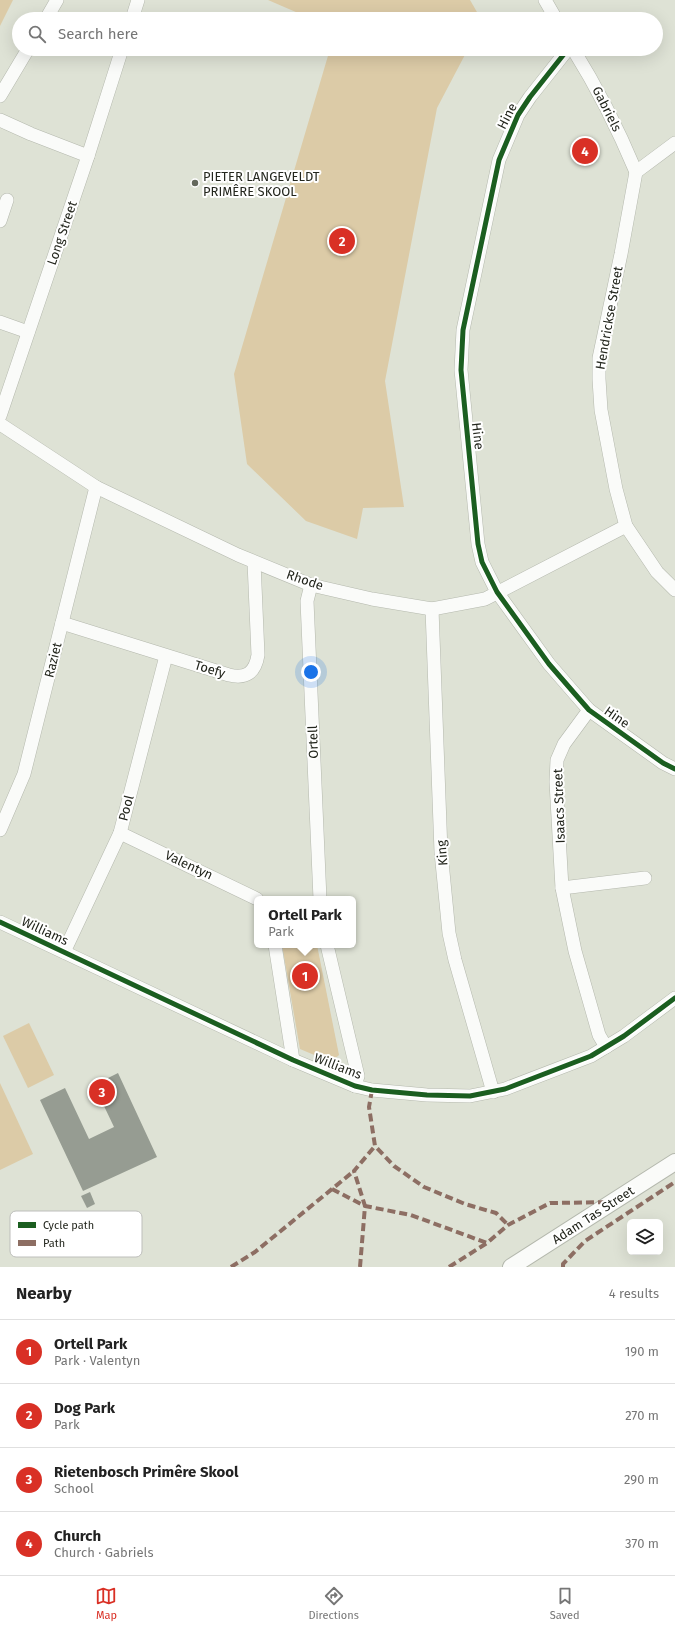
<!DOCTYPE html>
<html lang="en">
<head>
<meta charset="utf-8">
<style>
  body { margin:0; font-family:"Fira Sans",sans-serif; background:#f6f6f6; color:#222 }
  .controls { position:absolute; right:12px; bottom:12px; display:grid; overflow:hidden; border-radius:6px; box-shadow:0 4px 16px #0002 }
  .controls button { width:36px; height:36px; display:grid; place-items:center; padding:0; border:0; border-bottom:1px solid #e0e0e0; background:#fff; color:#222; font:20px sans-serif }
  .you { position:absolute; left:311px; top:672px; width:14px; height:14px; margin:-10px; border:3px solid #fff; border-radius:50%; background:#1a73e8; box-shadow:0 0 0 6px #1a73e833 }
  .badge { display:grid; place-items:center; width:26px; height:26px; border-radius:50%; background:#d93025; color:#fff; font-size:13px; font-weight:700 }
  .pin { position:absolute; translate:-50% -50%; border:2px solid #fff; box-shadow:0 1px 4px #0006 }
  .popup { position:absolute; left:254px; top:896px; width:102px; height:52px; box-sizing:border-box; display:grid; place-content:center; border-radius:6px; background:#fff; filter:drop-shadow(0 1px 3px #0005); font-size:13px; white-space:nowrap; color:#767676 }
  .popup b { font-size:15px; color:#222 }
  .popup::after { content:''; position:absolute; left:50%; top:100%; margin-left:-8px; border:8px solid transparent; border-top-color:#fff }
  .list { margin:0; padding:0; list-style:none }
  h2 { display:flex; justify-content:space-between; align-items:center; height:52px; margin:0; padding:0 16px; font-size:17px }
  h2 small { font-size:13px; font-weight:400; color:#767676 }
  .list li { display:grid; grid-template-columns:26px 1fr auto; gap:12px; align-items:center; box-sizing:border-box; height:64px; padding:0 16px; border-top:1px solid #e0e0e0 }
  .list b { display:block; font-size:15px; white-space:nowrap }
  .list p { margin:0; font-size:13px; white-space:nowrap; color:#767676 }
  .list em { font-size:13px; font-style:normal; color:#767676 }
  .icon { flex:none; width:22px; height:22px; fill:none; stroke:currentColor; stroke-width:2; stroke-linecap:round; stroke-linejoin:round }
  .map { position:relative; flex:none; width:675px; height:1267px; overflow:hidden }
  .search { position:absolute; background:#fff; box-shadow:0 4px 16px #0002; left:12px; right:12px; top:12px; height:44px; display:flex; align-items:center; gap:10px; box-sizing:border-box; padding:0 14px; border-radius:22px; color:#767676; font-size:15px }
  .sheet { height:308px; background:#fff }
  nav { display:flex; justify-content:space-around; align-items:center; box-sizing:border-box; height:56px; border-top:1px solid #e0e0e0; background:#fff; font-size:11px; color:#767676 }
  nav a { display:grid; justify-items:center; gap:2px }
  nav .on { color:#d93025 }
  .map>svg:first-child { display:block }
  .green { fill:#dccba7 }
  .building { fill:#969c92 }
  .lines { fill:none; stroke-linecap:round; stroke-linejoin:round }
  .minor-casing { stroke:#b4b8ad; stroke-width:14 }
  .major-casing { stroke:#b4b8ad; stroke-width:18 }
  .minor { stroke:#fafbf9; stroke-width:13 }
  .major { stroke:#fafbf9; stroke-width:16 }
  .quiet { stroke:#8d6e63; stroke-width:4; stroke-dasharray:8 4; stroke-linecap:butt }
  .cycleway-casing { stroke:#fff; stroke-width:8 }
  .cycleway { stroke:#1b5e20; stroke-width:5 }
  .poi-dot { fill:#64685d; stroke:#fff; stroke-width:1.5 }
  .labels { text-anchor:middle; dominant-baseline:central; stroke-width:4; stroke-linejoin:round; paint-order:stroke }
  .street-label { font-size:13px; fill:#23261d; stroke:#fff }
  .poi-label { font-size:13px; fill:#23261d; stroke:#fff; text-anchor:start }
  .key { fill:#fff; stroke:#bdbebb; stroke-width:1 }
  .key-label { font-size:11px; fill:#23261d }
</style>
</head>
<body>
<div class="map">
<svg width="675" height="1267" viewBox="0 0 675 1267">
  <rect width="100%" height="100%" fill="#dee2d5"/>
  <g class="green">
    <path d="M0 0H13L0 26Z"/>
    <path d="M268 0H470L481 19H312Z"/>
    <path d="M330 49H468L437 108 385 381 404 507 363 508 357 539 306 521 247 464 234 374Z"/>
    <path d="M282 945H317L339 1055 331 1062 300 1049Z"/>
    <path d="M29 1023 54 1075 28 1088 3 1036Z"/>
    <path d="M0 1083 33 1154 0 1170Z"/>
  </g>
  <g class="building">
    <path d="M118 1073 157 1157 83 1191 40 1100 65 1088 89 1139 114 1127 94 1085Z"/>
    <path d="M90 1192 95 1204 87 1208 81 1196Z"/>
  </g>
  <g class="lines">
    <g class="minor-casing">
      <g id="minor">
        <path d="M545 0 556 19"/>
        <path d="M46 19 57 0"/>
        <path d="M132 19 138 0"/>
        <path d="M568 49 530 97 518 115 499 160 463 330 461 370 478 544 482 562 497 592 549 664 575 694 589 710 663 763 675 769"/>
        <path d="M573 49C598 89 618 129 636 172"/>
        <path d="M0 96 28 49"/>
        <path d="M0 120 31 134 88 156"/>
        <path d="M675 143 636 172 621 254 599 358V379L601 410 616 489 626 526 657 572 675 590"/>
        <path d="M0 221 7 200"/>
        <path d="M0 322 28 332"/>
        <path d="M0 416 88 156 122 49"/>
        <path d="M0 424 96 487 238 555 311 585 372 599 432 609 485 599 626 526"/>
        <path d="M311 585 307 601 320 899"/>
        <path d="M432 609 441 852 449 933 455 960 493 1092"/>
        <path d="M62 623 229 675C246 679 255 673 258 655L254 562"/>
        <path d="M589 710 564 744 557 760 556 782 562 888 575 951 599 1035 606 1047"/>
        <path d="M0 830 24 774 96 487"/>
        <path d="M120 833 257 899"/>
        <path d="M562 888 645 878"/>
        <path d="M0 922 293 1060 355 1086 372 1090 427 1095 470 1096 505 1089 591 1056 624 1036 675 998"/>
        <path d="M275 945 293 1060"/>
        <path d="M327 945 358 1076 355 1086"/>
        <path d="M64 952 120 833 166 656"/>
      </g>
    </g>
    <g class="major-casing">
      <path id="major" d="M511 1267 675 1162"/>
    </g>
    <use href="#minor" class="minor"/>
    <use href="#major" class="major"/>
    <g class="quiet">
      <path d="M372 1090 369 1107 375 1146 394 1166 424 1187 465 1204 496 1213 508 1225"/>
      <path d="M332 1189 365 1206 411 1215 487 1243"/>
      <path d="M231 1267 255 1252 354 1171"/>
      <path d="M360 1267 365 1206 354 1171 375 1146"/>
      <path d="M449 1267 487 1243 508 1225 550 1203 614 1202"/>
      <path d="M563 1267V1264L585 1241 675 1182"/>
    </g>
    <g class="cycleway-casing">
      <g id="cycleway">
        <path d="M568 49 530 97 518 115 499 160 463 330 461 370 478 544 482 562 497 592 549 664 575 694 589 710 663 763 675 769"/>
        <path d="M0 922 293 1060 355 1086 372 1090 427 1095 470 1096 505 1089 591 1056 624 1036 675 998"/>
      </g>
    </g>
    <use href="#cycleway" class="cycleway"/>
  </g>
  <circle class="poi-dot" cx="195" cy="183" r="4"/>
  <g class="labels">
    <g class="street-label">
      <text transform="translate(607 109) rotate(63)">Gabriels</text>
      <text transform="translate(507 116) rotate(-63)">Hine</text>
      <text transform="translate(62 233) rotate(-71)">Long Street</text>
      <text transform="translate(609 318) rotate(-80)">Hendrickse Street</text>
      <text transform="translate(478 436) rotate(83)">Hine</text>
      <text transform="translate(305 580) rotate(19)">Rhode</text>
      <text transform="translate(53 660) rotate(-76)">Raziet</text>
      <text transform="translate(210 669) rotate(17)">Toefy</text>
      <text transform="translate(617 717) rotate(35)">Hine</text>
      <text transform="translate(313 742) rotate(-92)">Ortell</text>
      <text transform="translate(559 806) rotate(-92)">Isaacs Street</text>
      <text transform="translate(126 808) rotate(-75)">Pool</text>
      <text transform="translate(442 853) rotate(-94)">King</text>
      <text transform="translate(189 865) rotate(25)">Valentyn</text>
      <text transform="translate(45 931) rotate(25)">Williams</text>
      <text transform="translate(338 1066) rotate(21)">Williams</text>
      <text transform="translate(593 1215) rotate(-33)">Adam Tas Street</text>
    </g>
    <g class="poi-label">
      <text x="203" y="176">PIETER LANGEVELDT<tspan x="203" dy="15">PRIMÊRE SKOOL</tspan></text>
    </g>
  </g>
  <rect x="10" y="1211" width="132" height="46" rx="6" class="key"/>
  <rect x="18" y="1222" width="18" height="6" fill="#1b5e20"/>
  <rect x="18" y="1240" width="18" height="6" fill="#8d6e63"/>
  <g class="key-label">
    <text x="43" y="1229">Cycle path</text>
    <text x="43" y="1247">Path</text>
  </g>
</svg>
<div class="controls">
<button><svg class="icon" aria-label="layers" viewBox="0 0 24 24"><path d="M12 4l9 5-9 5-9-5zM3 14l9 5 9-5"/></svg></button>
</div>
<div class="you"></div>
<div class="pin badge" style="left:305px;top:976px">1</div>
<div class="popup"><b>Ortell Park</b>Park</div>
<div class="pin badge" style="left:342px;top:241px">2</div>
<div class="pin badge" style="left:102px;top:1092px">3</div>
<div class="pin badge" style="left:585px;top:151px">4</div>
<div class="search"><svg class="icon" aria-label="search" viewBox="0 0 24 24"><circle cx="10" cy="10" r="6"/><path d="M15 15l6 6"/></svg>Search here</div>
</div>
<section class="sheet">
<h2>Nearby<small>4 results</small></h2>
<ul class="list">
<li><span class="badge">1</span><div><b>Ortell Park</b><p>Park · Valentyn</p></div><em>190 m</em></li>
<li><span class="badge">2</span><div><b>Dog Park</b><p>Park</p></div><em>270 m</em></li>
<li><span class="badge">3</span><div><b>Rietenbosch Primêre Skool</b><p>School</p></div><em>290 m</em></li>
<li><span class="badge">4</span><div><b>Church</b><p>Church · Gabriels</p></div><em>370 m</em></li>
</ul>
</section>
<nav>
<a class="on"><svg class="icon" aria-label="map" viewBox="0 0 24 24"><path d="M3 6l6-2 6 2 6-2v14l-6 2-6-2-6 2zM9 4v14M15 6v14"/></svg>Map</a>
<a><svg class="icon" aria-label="directions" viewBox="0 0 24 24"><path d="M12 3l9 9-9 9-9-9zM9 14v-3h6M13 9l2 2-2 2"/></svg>Directions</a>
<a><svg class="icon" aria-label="saved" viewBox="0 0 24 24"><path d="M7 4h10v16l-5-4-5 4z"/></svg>Saved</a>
</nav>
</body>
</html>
